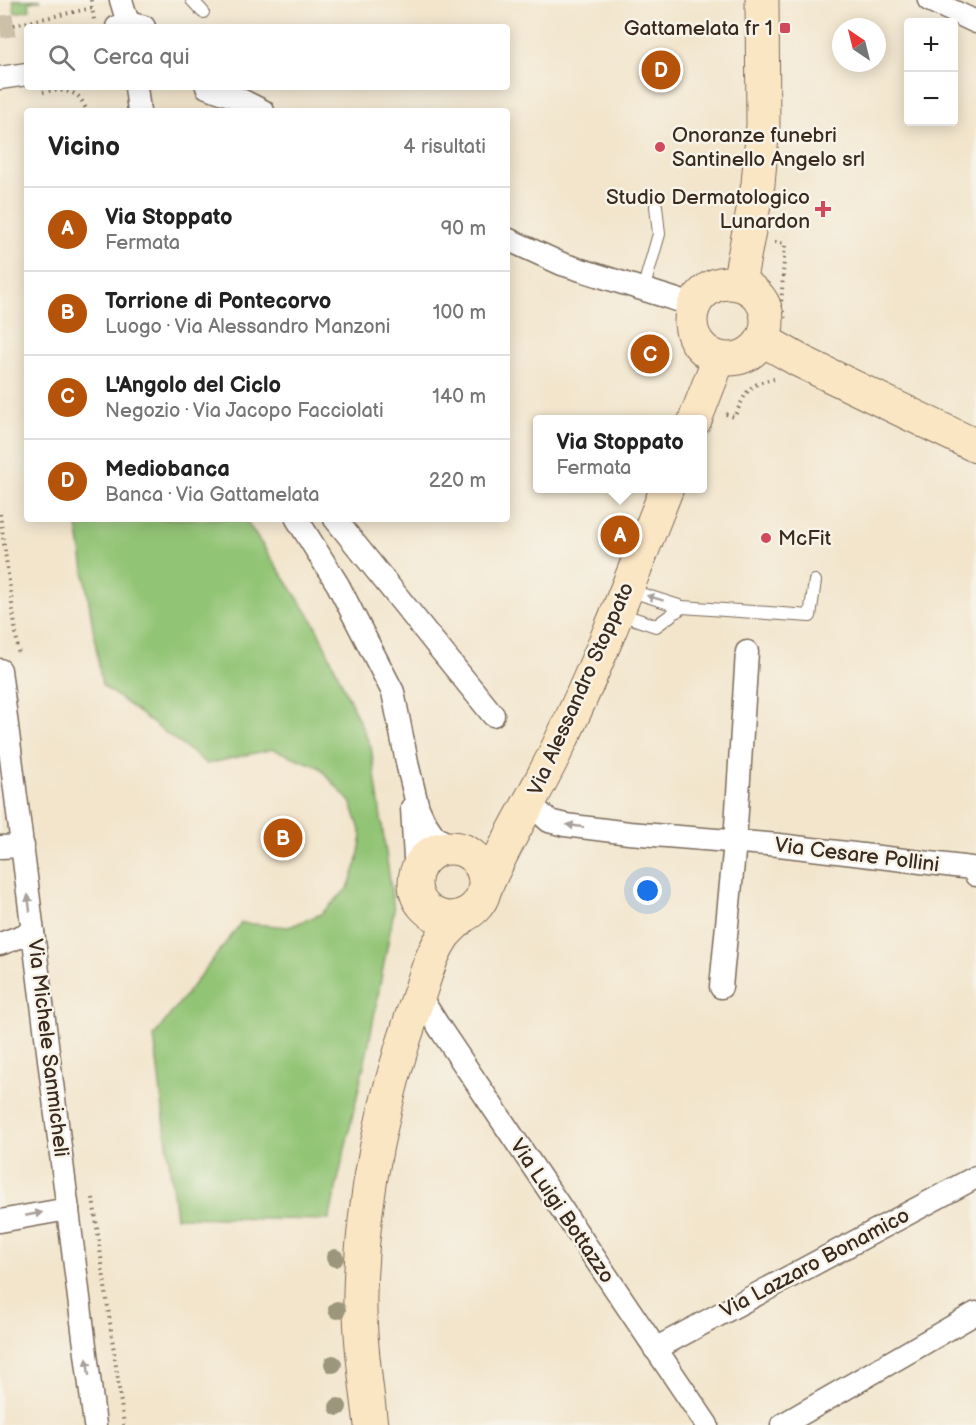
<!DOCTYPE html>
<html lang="it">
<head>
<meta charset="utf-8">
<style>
  body { margin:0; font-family:"Balsamiq Sans",sans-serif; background:#f2f2f2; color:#222 }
  .controls { position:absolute; right:18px; top:18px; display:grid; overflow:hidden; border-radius:6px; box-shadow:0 3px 15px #0003 }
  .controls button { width:54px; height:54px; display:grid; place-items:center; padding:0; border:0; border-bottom:2px solid #e0e0e0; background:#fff; color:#222; font:30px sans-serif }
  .compass { position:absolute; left:832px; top:18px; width:54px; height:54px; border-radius:50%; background:#fff; box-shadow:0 3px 15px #0003; rotate:325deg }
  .you { position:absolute; left:648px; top:891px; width:21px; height:21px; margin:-15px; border:4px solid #fff; border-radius:50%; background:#1a73e8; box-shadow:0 0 0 9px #1a73e833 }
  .badge { display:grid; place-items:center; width:39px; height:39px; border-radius:50%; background:#b45309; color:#fff; font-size:20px; font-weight:700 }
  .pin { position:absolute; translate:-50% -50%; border:3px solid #fff; box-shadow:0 2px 6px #0006 }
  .popup { position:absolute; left:533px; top:415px; width:174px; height:78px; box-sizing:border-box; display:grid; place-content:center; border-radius:6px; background:#fff; filter:drop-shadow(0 2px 4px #0005); font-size:20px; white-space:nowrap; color:#767676 }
  .popup b { font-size:22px; color:#222 }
  .popup::after { content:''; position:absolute; left:50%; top:100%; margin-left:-12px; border:12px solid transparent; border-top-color:#fff }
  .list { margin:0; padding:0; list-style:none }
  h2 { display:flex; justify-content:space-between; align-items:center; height:78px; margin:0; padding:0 24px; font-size:26px }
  h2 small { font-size:20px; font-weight:400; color:#767676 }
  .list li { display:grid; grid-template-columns:39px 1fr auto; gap:18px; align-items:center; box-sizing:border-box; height:84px; padding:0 24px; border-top:2px solid #e0e0e0 }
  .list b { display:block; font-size:22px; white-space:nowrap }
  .list p { margin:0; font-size:20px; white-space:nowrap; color:#767676 }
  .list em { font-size:20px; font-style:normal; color:#767676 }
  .icon { flex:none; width:33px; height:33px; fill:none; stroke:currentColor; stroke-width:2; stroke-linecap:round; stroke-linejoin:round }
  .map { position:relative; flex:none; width:976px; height:1425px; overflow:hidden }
  .search { position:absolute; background:#fff; box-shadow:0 3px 15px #0003; left:24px; top:24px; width:486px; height:66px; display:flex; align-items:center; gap:15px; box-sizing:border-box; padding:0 21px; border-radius:6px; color:#767676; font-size:22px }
  .panel { position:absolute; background:#fff; box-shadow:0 3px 15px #0003; left:24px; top:108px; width:486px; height:414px; border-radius:6px }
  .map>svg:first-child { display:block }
  .green { fill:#92c475; stroke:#66774a; stroke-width:1.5 }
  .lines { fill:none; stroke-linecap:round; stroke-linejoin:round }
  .street-tunnel { stroke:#cdc0a9; stroke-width:22; stroke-dasharray:22 11; stroke-linecap:butt }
  .lane-casing { stroke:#7b6b5b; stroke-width:14 }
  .street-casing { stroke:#7b6b5b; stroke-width:25 }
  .secondary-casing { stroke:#7b6b5b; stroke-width:35 }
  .path { stroke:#7b6b5b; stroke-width:4; stroke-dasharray:1.5 4.5; stroke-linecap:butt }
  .lane { stroke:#fff; stroke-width:12 }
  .street { stroke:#fff; stroke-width:22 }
  .secondary { stroke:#fbe6c4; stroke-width:33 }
  .tree { fill:#9c977b }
  .oneway { fill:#a79f9a }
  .poi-dot { fill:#d1495b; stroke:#f7f3e8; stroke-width:2 }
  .labels { text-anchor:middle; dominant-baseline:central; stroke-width:5; stroke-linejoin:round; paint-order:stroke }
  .poi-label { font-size:21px; fill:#3b2a1e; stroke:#f7f3e8; text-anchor:end }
  .street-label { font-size:21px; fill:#3b2a1e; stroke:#f7f3e8 }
</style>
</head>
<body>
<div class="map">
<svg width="976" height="1425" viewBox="0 0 976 1425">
  <rect width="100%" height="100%" fill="#f7f3e8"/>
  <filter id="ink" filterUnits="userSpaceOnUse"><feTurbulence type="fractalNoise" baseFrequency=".0167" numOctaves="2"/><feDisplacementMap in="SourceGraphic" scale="12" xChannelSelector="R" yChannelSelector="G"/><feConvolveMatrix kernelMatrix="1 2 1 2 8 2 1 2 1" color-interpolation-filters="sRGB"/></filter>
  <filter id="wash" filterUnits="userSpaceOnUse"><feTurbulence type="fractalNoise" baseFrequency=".008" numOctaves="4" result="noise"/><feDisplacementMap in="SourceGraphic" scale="24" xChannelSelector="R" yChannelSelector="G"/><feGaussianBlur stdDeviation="1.35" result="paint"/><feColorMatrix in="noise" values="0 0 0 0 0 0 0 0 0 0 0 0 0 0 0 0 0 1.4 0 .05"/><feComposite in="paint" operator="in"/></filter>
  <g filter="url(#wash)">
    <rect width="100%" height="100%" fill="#f2e5cc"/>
    <g class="green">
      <path d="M13 0H41L29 2 30 10 15 13Z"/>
      <path d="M76 519H245L315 624 371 747 394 910 369 1043 329 1220 176 1217 154 1036 241 923 289 927 321 914 348 888 357 863 362 836 351 803 319 767 273 749 207 764 102 685Z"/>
    </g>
  </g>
  <g filter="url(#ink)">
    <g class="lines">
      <path class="street-tunnel" d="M0 27 14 25"/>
      <g class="lane-casing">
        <g id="lane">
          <path d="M192 0 203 12"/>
          <path d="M643 290 659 234 656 206"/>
          <path d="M628 590 682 607 810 616 815 581"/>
          <path d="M617 613 656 626 682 607"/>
        </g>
      </g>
      <g class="street-casing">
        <g id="street">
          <path d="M121 0 128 23"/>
          <path d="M929 0 976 22"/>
          <path d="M117 27 128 23 144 27"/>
          <path d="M0 78 27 74"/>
          <path d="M136 87 139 111"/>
          <path d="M207 87 233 96 263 111"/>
          <path d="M507 239 562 264 693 305"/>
          <path d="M297 519 338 585 393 692 408 767 418 808 424 821 434 836 452 848"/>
          <path d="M335 519 493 715"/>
          <path d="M0 670 95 1425"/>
          <path d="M531 800 536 809 549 821 565 825 629 833 779 845 971 868 976 875"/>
          <path d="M412 808 416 875"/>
          <path d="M0 847 23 846"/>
          <path d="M0 944 33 932"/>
          <path d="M721 987 735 842 747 652"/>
          <path d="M419 995 441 1030 707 1425"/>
          <path d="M0 1221 68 1209"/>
          <path d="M655 1349 976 1177"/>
          <path d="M782 1425 976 1313"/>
        </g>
      </g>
      <g class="secondary-casing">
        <g id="secondary">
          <circle cx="729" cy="321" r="38"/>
          <path d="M739 283 758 184 763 125 762 0"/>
          <path d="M763 340 800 361 976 446"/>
          <path d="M695 420 719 358"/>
          <circle cx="450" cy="883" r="35"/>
          <path d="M484 891C505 842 534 797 557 749 598 665 632 576 667 488"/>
          <path d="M371 1425C366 1382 359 1337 360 1294 362 1194 384 1095 417 1001 425 978 431 953 445 934 451 927 458 921 464 915"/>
        </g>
      </g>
      <g class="path">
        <path d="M91 0 94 20"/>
        <path d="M14 25 92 8"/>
        <path d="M43 92C54 90 70 89 79 97 82 100 85 107 87 111"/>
        <path d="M775 242 785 244 781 306 785 318"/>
        <path d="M726 414 734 417C746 394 746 384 774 379"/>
        <path d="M0 514 19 656"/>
        <path d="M93 1198 124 1425"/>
      </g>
      <use href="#lane" class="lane"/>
      <use href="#street" class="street"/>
      <use href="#secondary" class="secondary"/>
    </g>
    <g class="tree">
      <circle cx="335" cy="1258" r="9"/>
      <circle cx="337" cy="1310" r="9"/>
      <circle cx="333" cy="1364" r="9"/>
      <circle cx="338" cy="1407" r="9"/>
    </g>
    <defs><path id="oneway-solid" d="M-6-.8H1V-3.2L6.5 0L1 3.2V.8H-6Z" transform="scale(1.5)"/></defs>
    <g class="oneway">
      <use href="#oneway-solid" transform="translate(655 598) rotate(-163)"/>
      <use href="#oneway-solid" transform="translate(575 826) rotate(-172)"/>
      <use href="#oneway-solid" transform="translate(29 903) rotate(-97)"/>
      <use href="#oneway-solid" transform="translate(34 1214) rotate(-11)"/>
      <use href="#oneway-solid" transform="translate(88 1367) rotate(-97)"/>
    </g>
  </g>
  <g class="poi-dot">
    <rect x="779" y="22" width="12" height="12" rx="3"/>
    <circle cx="660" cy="147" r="6"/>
    <path d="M820 200h6v6h6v6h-6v6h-6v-6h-6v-6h6z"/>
    <circle cx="766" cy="538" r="6"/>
  </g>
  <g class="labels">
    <g class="poi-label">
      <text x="773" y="28">Gattamelata fr 1</text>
      <text x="672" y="135" text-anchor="start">Onoranze funebri<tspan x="672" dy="24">Santinello Angelo srl</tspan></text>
      <text x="810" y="197">Studio Dermatologico<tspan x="810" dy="24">Lunardon</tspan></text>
      <text x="778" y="538" text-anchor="start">McFit</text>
    </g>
    <g class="street-label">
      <text transform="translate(581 689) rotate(-66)">Via Alessandro Stoppato</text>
      <text transform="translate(857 855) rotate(7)">Via Cesare Pollini</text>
      <text transform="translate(48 1048) rotate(83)">Via Michele Sanmicheli</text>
      <text transform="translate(562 1211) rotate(56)">Via Luigi Bottazzo</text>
      <text transform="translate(815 1263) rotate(-28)">Via Lazzaro Bonamico</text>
    </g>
  </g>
</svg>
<div class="controls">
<button>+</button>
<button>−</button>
</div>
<svg class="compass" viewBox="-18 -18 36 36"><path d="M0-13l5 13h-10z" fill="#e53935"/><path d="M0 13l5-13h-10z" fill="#767676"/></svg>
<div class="you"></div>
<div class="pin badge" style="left:620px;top:535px">A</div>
<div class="popup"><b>Via Stoppato</b>Fermata</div>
<div class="pin badge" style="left:283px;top:838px">B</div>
<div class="pin badge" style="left:650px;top:354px">C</div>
<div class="pin badge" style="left:661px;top:70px">D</div>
<div class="search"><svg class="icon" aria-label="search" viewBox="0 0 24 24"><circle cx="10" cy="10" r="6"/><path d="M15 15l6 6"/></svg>Cerca qui</div>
<section class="panel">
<h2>Vicino<small>4 risultati</small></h2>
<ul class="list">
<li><span class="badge">A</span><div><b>Via Stoppato</b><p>Fermata</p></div><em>90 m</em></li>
<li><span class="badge">B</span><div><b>Torrione di Pontecorvo</b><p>Luogo · Via Alessandro Manzoni</p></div><em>100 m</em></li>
<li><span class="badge">C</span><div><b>L'Angolo del Ciclo</b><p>Negozio · Via Jacopo Facciolati</p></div><em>140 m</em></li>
<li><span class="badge">D</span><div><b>Mediobanca</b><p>Banca · Via Gattamelata</p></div><em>220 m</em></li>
</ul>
</section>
</div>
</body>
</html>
